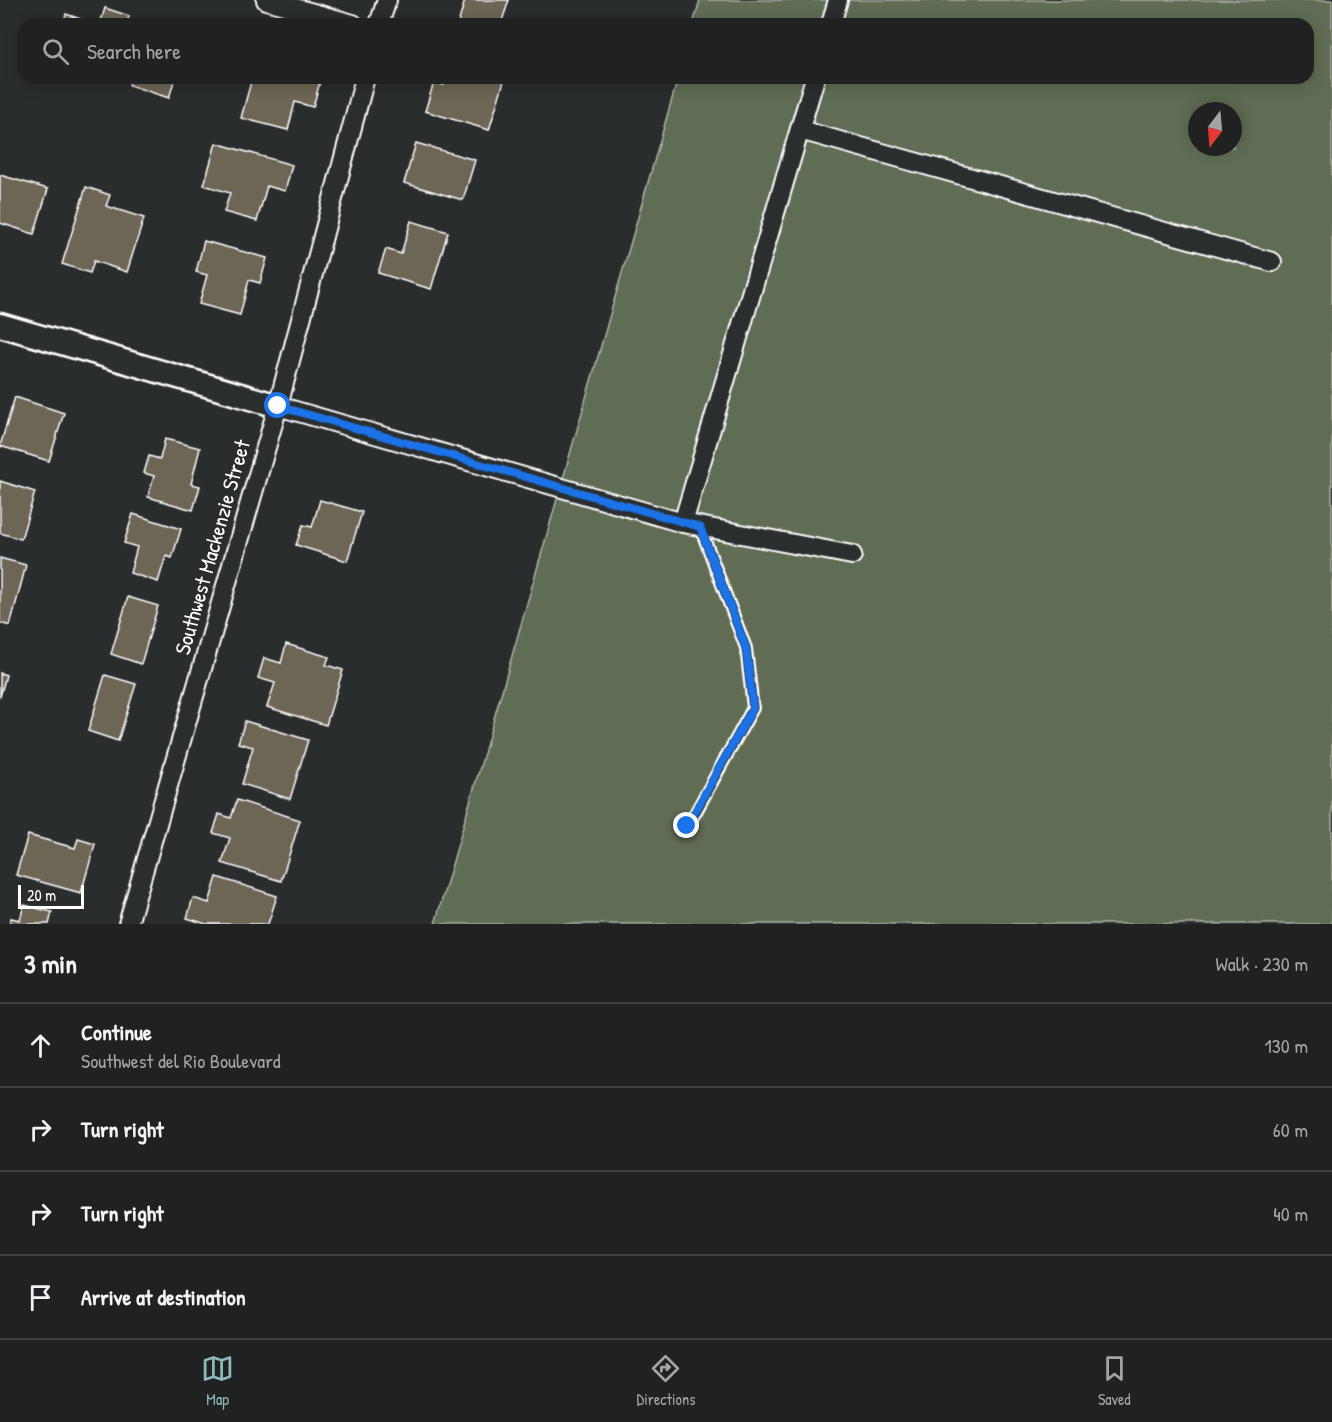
<!DOCTYPE html>
<html lang="en">
<head>
<meta charset="utf-8">
<style>
  body { margin:0; font-family:"Patrick Hand",sans-serif; background:#2d2f2f; color:#f1f3f6 }
  .compass { position:absolute; left:1188px; top:102px; width:54px; height:54px; border-radius:50%; background:#202222; box-shadow:0 3px 15px #0003; rotate:196deg }
  .scale { position:absolute; left:18px; bottom:15px; width:66px; box-sizing:border-box; padding-left:6px; border:3px solid #fff; border-top:0; font-size:16px; line-height:21px; white-space:nowrap; color:#fff; -webkit-text-stroke:4px #2a2d2e; paint-order:stroke }
  .stop { position:absolute; width:18px; height:18px; margin:-14px; border:4px solid #1a73e8; border-radius:50%; background:#fff }
  .stop.end { background:#1a73e8; border-color:#fff; box-shadow:0 2px 6px #0008 }
  .list { margin:0; padding:0; list-style:none }
  h2 { display:flex; justify-content:space-between; align-items:center; height:78px; margin:0; padding:0 24px; font-size:26px }
  h2 small { font-size:20px; font-weight:400; color:#a2a4a5 }
  .list li { display:grid; grid-template-columns:39px 1fr auto; gap:18px; align-items:center; box-sizing:border-box; height:84px; padding:0 24px; border-top:2px solid #3d3f40 }
  .list b { display:block; font-size:22px; white-space:nowrap }
  .list p { margin:0; font-size:20px; white-space:nowrap; color:#a2a4a5 }
  .list em { font-size:20px; font-style:normal; color:#a2a4a5 }
  .icon { flex:none; width:33px; height:33px; fill:none; stroke:currentColor; stroke-width:2; stroke-linecap:round; stroke-linejoin:round }
  .map { position:relative; flex:none; width:1332px; height:924px; overflow:hidden }
  .search { position:absolute; background:#202222; box-shadow:0 3px 15px #0003; left:18px; right:18px; top:18px; height:66px; display:flex; align-items:center; gap:15px; box-sizing:border-box; padding:0 21px; border-radius:18px; color:#a2a4a5; font-size:22px }
  .sheet { height:414px; background:#202222 }
  nav { display:flex; justify-content:space-around; align-items:center; box-sizing:border-box; height:84px; border-top:2px solid #3d3f40; background:#202222; font-size:16px; color:#a2a4a5 }
  nav a { display:grid; justify-items:center; gap:3px }
  nav .on { color:#8bbbb9 }
  .map>svg:first-child { display:block }
  .green { fill:#616c52; stroke:#b0b6a8; stroke-width:1.5; fill-rule:evenodd }
  .building { fill:#6d6655; stroke:#fff; stroke-width:1.5 }
  .lines { fill:none; stroke-linecap:round; stroke-linejoin:round }
  .service-casing { stroke:#fff; stroke-width:14 }
  .minor-casing { stroke:#fff; stroke-width:22 }
  .tertiary-casing { stroke:#fff; stroke-width:27 }
  .service { stroke:#2a2d2e; stroke-width:9 }
  .minor { stroke:#2a2d2e; stroke-width:18 }
  .tertiary { stroke:#2a2d2e; stroke-width:22 }
  .route { stroke:#1a73e8; stroke-width:8 }
  .labels { text-anchor:middle; dominant-baseline:central; stroke-width:4.5; stroke-linejoin:round; paint-order:stroke }
  .street-label { font-size:22px; fill:#fff; stroke:#2a2d2e }
</style>
</head>
<body>
<div class="map">
<svg width="1332" height="924" viewBox="0 0 1332 924">
  <rect width="100%" height="100%" fill="#2a2d2e"/>
  <filter id="ink" filterUnits="userSpaceOnUse"><feTurbulence type="fractalNoise" baseFrequency=".0167" numOctaves="2"/><feDisplacementMap in="SourceGraphic" scale="12" xChannelSelector="R" yChannelSelector="G"/><feConvolveMatrix kernelMatrix="1 2 1 2 8 2 1 2 1" color-interpolation-filters="sRGB"/></filter>
  <g filter="url(#ink)">
    <path class="green" d="M700 0H1332V924H435L678 78H1308V24H693ZM1197 111H1233V147H1197Z"/>
    <g class="building">
      <path d="M465 0H509L501 24H458Z"/>
      <path d="M105 8 129 16 127 24H100Z"/>
      <path d="M66 14 95 24H63Z"/>
      <path d="M131 78H175L169 98 129 85Z"/>
      <path d="M252 78H321L313 107 295 102 288 130 241 118Z"/>
      <path d="M446 78H505L489 130 425 111 434 82 444 85Z"/>
      <path d="M216 143 292 165 285 191 267 186 257 221 224 212 230 193 204 185Z"/>
      <path d="M416 143 475 160 463 200 404 183Z"/>
      <path d="M0 175 48 189 34 234 0 223Z"/>
      <path d="M86 187 110 195 106 206 144 218 127 272 94 261 90 273 62 264Z"/>
      <path d="M411 221 448 232 431 289 378 273 386 249 401 254Z"/>
      <path d="M204 241 267 258 260 283 249 280 240 315 199 304 207 275 196 272Z"/>
      <path d="M15 397 64 413 49 461 0 446Z"/>
      <path d="M165 439 200 448 191 484 200 486 193 510 148 497 154 476 144 473 149 456 160 459Z"/>
      <path d="M0 481 35 492 21 539 0 533Z"/>
      <path d="M320 500 362 512 347 561 296 545 303 525 312 527Z"/>
      <path d="M133 514 181 529 172 558 166 556 158 582 130 573 137 547 124 543Z"/>
      <path d="M0 558 26 565 10 626 0 623Z"/>
      <path d="M128 597 158 606 141 664 111 654Z"/>
      <path d="M286 644 329 657 326 665 343 670 326 725 267 707 275 683 258 678 264 658 281 663Z"/>
      <path d="M0 673 6 675 0 697Z"/>
      <path d="M105 675 136 684 118 741 88 731Z"/>
      <path d="M245 721 308 740 290 799 242 784 253 747 238 743Z"/>
      <path d="M237 800 300 820 281 881 222 863 230 838 213 833 219 814 231 818Z"/>
      <path d="M28 835 75 848 78 839 95 844 81 893 16 875Z"/>
      <path d="M217 877 277 896 268 924H206L187 918 193 898 209 903Z"/>
      <path d="M24 905 52 912 49 924H9L11 918 20 920Z"/>
    </g>
    <g class="lines">
      <g class="service-casing">
        <path id="service" d="M688 826 753 708 746 648 700 527"/>
      </g>
      <g class="minor-casing">
        <g id="minor">
          <path d="M266 0 353 24"/>
          <path d="M379 24 387 0"/>
          <path d="M831 24 838 0"/>
          <path d="M800 130 1272 262"/>
          <path d="M278 406 683 523 852 555"/>
          <path d="M683 523 815 78"/>
          <path d="M128 924 278 406 365 78"/>
        </g>
      </g>
      <g class="tertiary-casing">
        <path id="tertiary" d="M0 325 278 406"/>
      </g>
      <use href="#service" class="service"/>
      <use href="#minor" class="minor"/>
      <use href="#tertiary" class="tertiary"/>
    </g>
  </g>
  <g class="lines" filter="url(#ink)">
    <path class="route" d="M278 406 700 527 746 648 753 708 687 826"/>
  </g>
  <g class="labels">
    <g class="street-label">
      <text transform="translate(212 547) rotate(-74)">Southwest Mackenzie Street</text>
    </g>
  </g>
</svg>
<svg class="compass" viewBox="-18 -18 36 36"><path d="M0-13l5 13h-10z" fill="#e53935"/><path d="M0 13l5-13h-10z" fill="#a2a4a5"/></svg>
<div class="scale">20 m</div>
<div class="stop" style="left:278px;top:406px"></div>
<div class="stop end" style="left:687px;top:826px"></div>
<div class="search"><svg class="icon" aria-label="search" viewBox="0 0 24 24"><circle cx="10" cy="10" r="6"/><path d="M15 15l6 6"/></svg>Search here</div>
</div>
<section class="sheet">
<h2>3 min<small>Walk · 230 m</small></h2>
<ul class="list">
<li><svg class="icon" aria-label="ahead" viewBox="0 0 24 24"><path d="M12 20V5M6 11l6-6 6 6"/></svg><div><b>Continue</b><p>Southwest del Rio Boulevard</p></div><em>130 m</em></li>
<li><svg class="icon" aria-label="right" viewBox="0 0 24 24"><path d="M7 20v-9h11M14 6l5 5-5 5"/></svg><div><b>Turn right</b></div><em>60 m</em></li>
<li><svg class="icon" aria-label="right" viewBox="0 0 24 24"><path d="M7 20v-9h11M14 6l5 5-5 5"/></svg><div><b>Turn right</b></div><em>40 m</em></li>
<li><svg class="icon" aria-label="arrive" viewBox="0 0 24 24"><path d="M6 21V4h12l-3 4 3 4H6"/></svg><div><b>Arrive at destination</b></div></li>
</ul>
</section>
<nav>
<a class="on"><svg class="icon" aria-label="map" viewBox="0 0 24 24"><path d="M3 6l6-2 6 2 6-2v14l-6 2-6-2-6 2zM9 4v14M15 6v14"/></svg>Map</a>
<a><svg class="icon" aria-label="directions" viewBox="0 0 24 24"><path d="M12 3l9 9-9 9-9-9zM9 14v-3h6M13 9l2 2-2 2"/></svg>Directions</a>
<a><svg class="icon" aria-label="saved" viewBox="0 0 24 24"><path d="M7 4h10v16l-5-4-5 4z"/></svg>Saved</a>
</nav>
</body>
</html>
